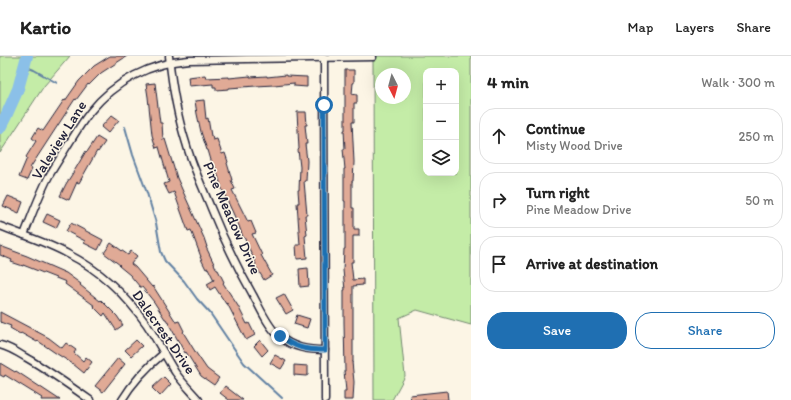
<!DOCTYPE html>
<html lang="en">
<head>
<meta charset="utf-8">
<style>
  body { margin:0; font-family:Itim,sans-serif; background:#f6f6f6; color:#222 }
  .controls { position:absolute; right:12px; top:12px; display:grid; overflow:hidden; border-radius:8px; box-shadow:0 4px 16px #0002 }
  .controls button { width:36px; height:36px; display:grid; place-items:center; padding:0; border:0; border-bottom:1px solid #e0e0e0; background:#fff; color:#222; font:20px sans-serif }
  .compass { position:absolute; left:375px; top:12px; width:36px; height:36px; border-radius:50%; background:#fff; box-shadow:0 4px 16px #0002; rotate:174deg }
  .stop { position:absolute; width:12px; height:12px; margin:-9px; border:3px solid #1f6fb2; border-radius:50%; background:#fff }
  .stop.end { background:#1f6fb2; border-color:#fff; box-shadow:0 1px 4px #0008 }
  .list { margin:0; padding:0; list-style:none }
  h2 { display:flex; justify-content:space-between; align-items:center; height:52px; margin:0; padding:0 16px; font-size:17px }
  h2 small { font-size:13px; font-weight:400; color:#767676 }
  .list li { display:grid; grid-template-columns:26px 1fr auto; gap:12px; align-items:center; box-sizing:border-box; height:56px; margin:0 8px 8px; padding:0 8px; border:1px solid #e0e0e0; border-radius:16px }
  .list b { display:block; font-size:15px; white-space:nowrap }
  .list p { margin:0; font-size:13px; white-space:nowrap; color:#767676 }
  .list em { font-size:13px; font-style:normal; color:#767676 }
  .actions { display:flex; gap:8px; padding:12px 16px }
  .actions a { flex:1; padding:9px 0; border:1px solid #1f6fb2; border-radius:16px; text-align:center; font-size:14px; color:#1f6fb2 }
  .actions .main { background:#1f6fb2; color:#fff }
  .icon { flex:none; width:22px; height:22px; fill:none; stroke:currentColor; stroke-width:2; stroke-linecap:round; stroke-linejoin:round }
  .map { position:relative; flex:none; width:471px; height:344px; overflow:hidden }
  header { display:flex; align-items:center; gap:24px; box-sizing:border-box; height:56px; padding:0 20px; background:#fff; border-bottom:1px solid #e0e0e0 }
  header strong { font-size:19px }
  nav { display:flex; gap:22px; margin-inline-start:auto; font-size:14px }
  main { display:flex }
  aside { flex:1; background:#fff }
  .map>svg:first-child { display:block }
  .green { fill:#c4eca7; stroke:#738771; fill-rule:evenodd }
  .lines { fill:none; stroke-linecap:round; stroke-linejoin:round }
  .stream { stroke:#6181a3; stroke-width:2 }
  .river { stroke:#8bc0e8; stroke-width:12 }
  .building { fill:#e0aa96; stroke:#22223b }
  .minor-casing { stroke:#22223b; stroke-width:9 }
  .minor { stroke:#fcf5e5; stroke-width:6 }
  .route { stroke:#1f6fb2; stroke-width:5 }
  .labels { text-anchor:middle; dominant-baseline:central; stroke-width:3; stroke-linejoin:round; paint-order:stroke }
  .street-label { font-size:15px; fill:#22223b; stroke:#fcf5e5 }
</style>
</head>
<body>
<header>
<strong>Kartio</strong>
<nav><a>Map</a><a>Layers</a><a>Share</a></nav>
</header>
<main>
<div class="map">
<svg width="471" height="344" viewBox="0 0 471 344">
  <rect width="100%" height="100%" fill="#fcf5e5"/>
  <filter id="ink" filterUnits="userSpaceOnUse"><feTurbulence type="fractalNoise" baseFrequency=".025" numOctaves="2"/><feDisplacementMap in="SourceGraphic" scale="8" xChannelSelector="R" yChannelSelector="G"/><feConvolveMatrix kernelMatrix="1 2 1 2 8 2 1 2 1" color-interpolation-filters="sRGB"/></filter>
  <g filter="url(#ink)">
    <g class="green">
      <path d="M0 0H70L44 30 0 97Z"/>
      <path d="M373 0H471V269L417 254 399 262 405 320 392 344H374ZM426 15H456V117H426ZM381 18H405V42H381Z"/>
    </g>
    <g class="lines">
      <g class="stream">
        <path d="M24 10 34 14 57 27"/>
        <path d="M125 71 133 99 147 137 156 167 161 196 165 205 184 225 197 243 210 257 244 307 282 342"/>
      </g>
      <path class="river" d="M0 72 6 60 18 33 27 0"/>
    </g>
    <g class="building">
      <path d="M110 0H127L101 17 89 29 88 28 76 44 75 43 30 112 32 113 27 124 19 121 27 102 26 101 36 85 32 82 38 72 43 75 64 44 65 45 79 25 94 10Z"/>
      <path d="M345 14H354V27H353L352 38 357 39V47H354V66H352L354 106 353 125H352V152H354V173H359V180H353V206H351L353 224 363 223V229L353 230V306H352L354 326 353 344H344V335H346L344 315H345L344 266V234H345L343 214 344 193H345V145H344V113H345L343 93H345L344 74H345Z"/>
      <path d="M205 19 206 22 229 21V22L250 20V21L267 20V21L286 19V20L307 21V31L294 30V27L274 29 256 30 229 32V33L216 34V31H213V28L189 30 188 21Z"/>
      <path d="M155 27 160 67H162L163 84 165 83 177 122 185 140 204 182 207 191H206L217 214H218L224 226 223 227 238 250 247 268 249 267 255 279 246 284 227 247 226 248 215 231 210 234 207 228 214 224 208 212 206 213 200 201H201L191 174 188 175 174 136 169 138 164 128 169 126 159 91 156 92 152 79 148 41 146 28Z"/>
      <path d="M204 44 206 63 208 62 211 80H212L213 84 217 83 222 98 225 97 228 106 227 107 232 124H231L235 133 232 134 248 166 251 165 256 177 252 178 262 199H261L272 219 264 224 255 209 256 208 244 181H243L239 170 222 133 215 110 213 111 208 94H207L201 76 197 58 195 45Z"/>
      <path d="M297 56H306L307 69H305L307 88H305L307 105 306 125H304L307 159H305L307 179 305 180 307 202 297 203 296 189H300L297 147H299L298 134H299L300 111 298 94 299 93Z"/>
      <path d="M112 59 119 64 108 77 101 71Z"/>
      <path d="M97 81 105 86 98 96 97 95 79 127 77 126 69 144 60 140 66 128 76 112 86 95 87 96Z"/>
      <path d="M8 140 23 146 19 157 3 150Z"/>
      <path d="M47 158 60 164 56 172 43 166Z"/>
      <path d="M71 167 103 184 98 194 84 187 85 185 66 175Z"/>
      <path d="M111 187 128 199 131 195 137 200 131 208 135 211 152 231 153 230 176 266 179 265 184 275 183 276 196 297 207 313 219 322 214 329 201 320 186 296 185 297 166 263H165L154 246 142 231H140L130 219 119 210 120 209 104 197Z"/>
      <path d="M0 190 27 200 66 217 81 228 80 229 100 245 101 244 117 260 123 269 116 274 105 257 103 260 94 251 95 250 65 228 66 226 23 209V210L11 206 12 204 0 199Z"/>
      <path d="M308 212 309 230 300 231 299 213Z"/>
      <path d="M284 238 293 254 286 258 276 242Z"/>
      <path d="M0 256 49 282 62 292 66 287 76 294 74 297 83 305 86 301 92 306 84 317 73 308 54 296 38 285 37 286 21 277 20 278 10 272 11 270 0 266Z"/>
      <path d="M297 259 310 263 307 272 294 268Z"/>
      <path d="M136 284 142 290 131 300 125 294Z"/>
      <path d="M260 284 268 294 262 300 254 290Z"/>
      <path d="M275 299 286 305 281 313 270 307Z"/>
      <path d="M118 302 125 308 103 336 95 330Z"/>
      <path d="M0 307 15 316 16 315 60 344H41L42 342 5 319 4 321 0 319Z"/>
      <path d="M294 309 308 310V319L306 320 294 319Z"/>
      <path d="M164 321 171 328 160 340 152 332Z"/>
      <path d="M225 330 243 344H229L220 337Z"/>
      <path d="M447 335 448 344H411L410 339Z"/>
    </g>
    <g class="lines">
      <g class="minor-casing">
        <g id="minor">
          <path d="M169 0C172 29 177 59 186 87 192 109 202 130 211 152 223 182 237 211 253 239 260 252 268 271 279 280 293 292 308 294 325 294"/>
          <path d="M324 1 325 344"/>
          <path d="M0 170C23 179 46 186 68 198 100 214 126 239 147 269 157 284 165 300 175 316 182 326 191 335 199 344"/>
          <path d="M24 179C32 159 39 139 49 120 55 110 62 99 68 89 75 78 82 66 90 56 115 25 150 7 189 4L373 1"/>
          <path d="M0 289C9 291 17 296 25 301 48 314 69 329 90 344"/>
          <path d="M122 344C134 324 147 311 164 297"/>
        </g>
      </g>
      <use href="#minor" class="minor"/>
    </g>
  </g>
  <g class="lines" filter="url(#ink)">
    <path class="route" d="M280 280C295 292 306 294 325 294L324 49"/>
  </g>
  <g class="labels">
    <g class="street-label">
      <text transform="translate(59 84) rotate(-58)">Valeview Lane</text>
      <text transform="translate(232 162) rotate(66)">Pine Meadow Drive</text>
      <text transform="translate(164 276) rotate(55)">Dalecrest Drive</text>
    </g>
  </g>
</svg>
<div class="controls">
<button>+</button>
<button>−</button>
<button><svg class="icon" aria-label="layers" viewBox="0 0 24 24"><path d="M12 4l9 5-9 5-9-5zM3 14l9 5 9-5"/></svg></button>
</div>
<svg class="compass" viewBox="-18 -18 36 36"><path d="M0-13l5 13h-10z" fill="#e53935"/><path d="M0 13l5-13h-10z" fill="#767676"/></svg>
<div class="stop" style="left:324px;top:49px"></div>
<div class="stop end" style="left:280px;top:280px"></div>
</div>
<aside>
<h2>4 min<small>Walk · 300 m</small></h2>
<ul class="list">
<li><svg class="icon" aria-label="ahead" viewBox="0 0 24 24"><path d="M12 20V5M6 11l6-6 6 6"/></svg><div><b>Continue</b><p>Misty Wood Drive</p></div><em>250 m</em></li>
<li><svg class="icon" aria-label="right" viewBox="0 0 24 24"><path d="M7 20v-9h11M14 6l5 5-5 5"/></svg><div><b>Turn right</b><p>Pine Meadow Drive</p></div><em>50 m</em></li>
<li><svg class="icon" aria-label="arrive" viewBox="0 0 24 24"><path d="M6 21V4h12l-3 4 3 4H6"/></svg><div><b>Arrive at destination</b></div></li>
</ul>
<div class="actions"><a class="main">Save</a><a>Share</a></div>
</aside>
</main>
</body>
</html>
